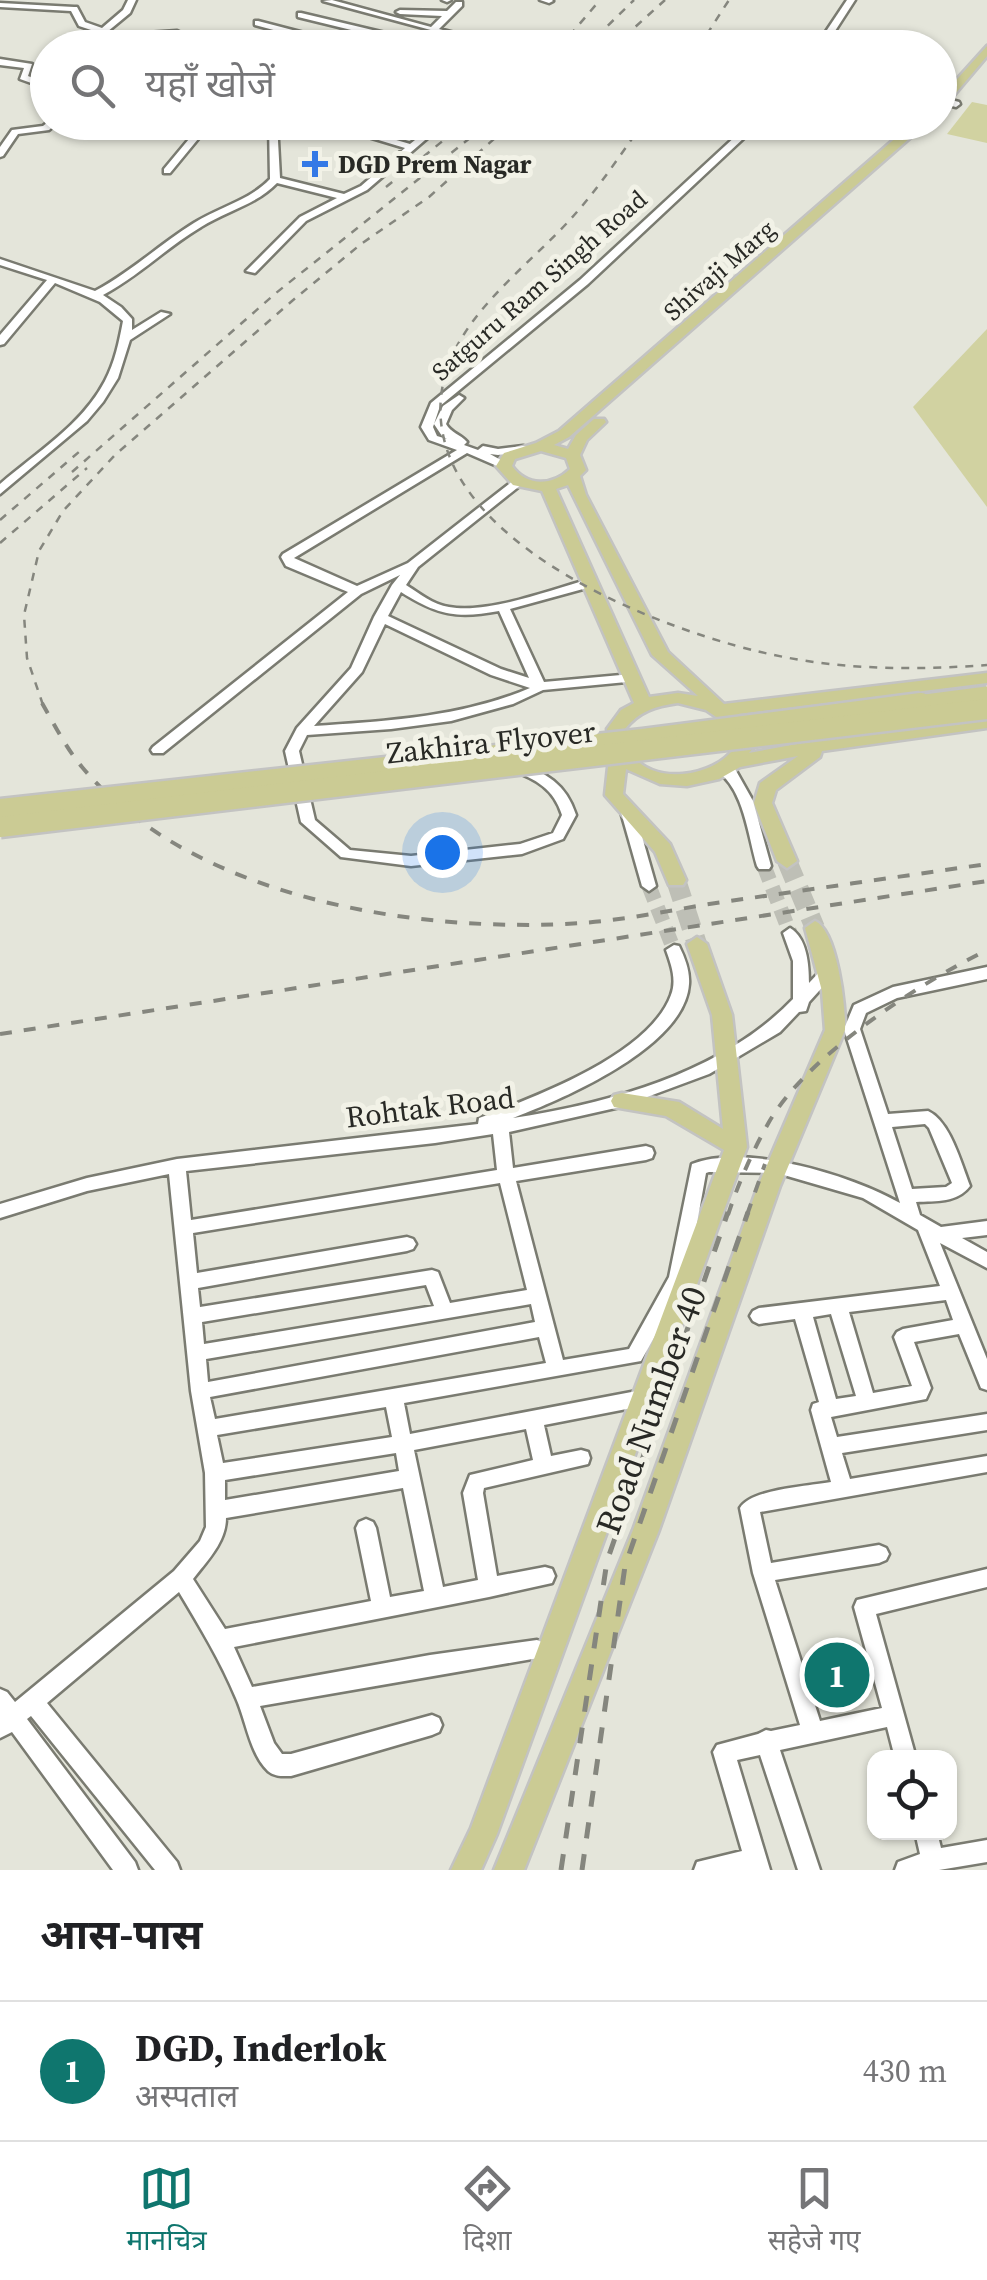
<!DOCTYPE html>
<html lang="hi">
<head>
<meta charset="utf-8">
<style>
  body { margin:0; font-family:"Source Serif 4","Noto Sans Devanagari",serif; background:#f2f2f2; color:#202124 }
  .controls { position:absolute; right:30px; bottom:30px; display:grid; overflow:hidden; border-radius:20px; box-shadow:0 2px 8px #0004 }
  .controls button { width:90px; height:90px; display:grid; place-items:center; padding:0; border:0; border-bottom:2px solid #e0e0e0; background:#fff; color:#202124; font:50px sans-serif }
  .you { position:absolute; left:442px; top:852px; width:35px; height:35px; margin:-25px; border:8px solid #fff; border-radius:50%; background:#1a73e8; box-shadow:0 0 0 15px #1a73e833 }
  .badge { display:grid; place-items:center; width:65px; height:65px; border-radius:50%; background:#0f766e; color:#fff; font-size:32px; font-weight:700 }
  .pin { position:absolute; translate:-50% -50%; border:5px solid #fff; box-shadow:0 2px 10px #0006 }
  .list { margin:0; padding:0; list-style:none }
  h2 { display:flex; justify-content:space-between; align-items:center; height:130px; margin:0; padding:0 40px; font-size:42px }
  h2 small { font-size:32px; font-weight:400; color:#757577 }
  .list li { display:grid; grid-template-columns:65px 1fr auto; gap:30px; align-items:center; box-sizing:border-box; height:140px; padding:0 40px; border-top:2px solid #e0e0e0 }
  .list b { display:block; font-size:38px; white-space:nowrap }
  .list p { margin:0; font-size:32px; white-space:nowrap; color:#757577 }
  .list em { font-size:32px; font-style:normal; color:#757577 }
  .icon { flex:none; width:55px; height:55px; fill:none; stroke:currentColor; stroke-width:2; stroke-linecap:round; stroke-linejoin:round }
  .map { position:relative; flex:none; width:987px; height:1870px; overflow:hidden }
  .search { position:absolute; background:#fff; box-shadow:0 2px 8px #0004; left:30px; right:30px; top:30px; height:110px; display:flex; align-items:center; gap:25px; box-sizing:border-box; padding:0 35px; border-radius:55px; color:#757577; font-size:38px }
  .sheet { height:270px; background:#fff }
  nav { display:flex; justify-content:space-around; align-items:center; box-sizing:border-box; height:140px; border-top:2px solid #e0e0e0; background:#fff; font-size:28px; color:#757577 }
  nav a { display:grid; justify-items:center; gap:5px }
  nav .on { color:#0f766e }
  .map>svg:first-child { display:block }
  .green { fill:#d1d2a1 }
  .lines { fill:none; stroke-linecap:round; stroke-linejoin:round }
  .minor-tunnel { stroke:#bebfb6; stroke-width:15; stroke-dasharray:15 8; stroke-linecap:butt }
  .major-tunnel { stroke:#bebfb6; stroke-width:20; stroke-dasharray:20 10; stroke-linecap:butt }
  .minor-casing { stroke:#7a7b71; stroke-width:5 }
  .major-casing { stroke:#c3c3c2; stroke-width:5 }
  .minor { fill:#fff; fill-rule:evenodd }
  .major { fill:#cbcb94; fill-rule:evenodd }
  .rail-far2 { stroke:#85867e; stroke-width:2.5; stroke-dasharray:8 8; stroke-linecap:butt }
  .rail-far1 { stroke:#85867e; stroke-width:4; stroke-dasharray:12 12; stroke-linecap:butt }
  .rail { stroke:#85867e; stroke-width:5; stroke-dasharray:16 16; stroke-linecap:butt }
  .major-bridge-far1-casing { stroke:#c3c3c2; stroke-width:19; stroke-linecap:butt }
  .major-bridge-casing { stroke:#c3c3c2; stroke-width:25; stroke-linecap:butt }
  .major-bridge-far1 { stroke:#cbcb94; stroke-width:15 }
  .major-bridge { stroke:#cbcb94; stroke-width:20 }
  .poi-dot { fill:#3479e6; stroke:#f2f2e7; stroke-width:4 }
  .labels { text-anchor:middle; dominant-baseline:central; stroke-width:10; stroke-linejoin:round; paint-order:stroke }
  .far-poi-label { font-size:25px; font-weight:bold; fill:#282925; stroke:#f2f2e7; text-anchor:start }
  .far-street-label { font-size:25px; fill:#282925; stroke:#f2f2e7 }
  .street-label { font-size:30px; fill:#282925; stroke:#f2f2e7 }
  .near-street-label { font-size:35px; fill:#282925; stroke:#f2f2e7 }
</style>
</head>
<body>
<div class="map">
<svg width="987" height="1870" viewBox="0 0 987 1870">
  <rect width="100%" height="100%" fill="#e4e5da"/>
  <g class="green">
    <path d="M972 102 987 105V143L947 134Z"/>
    <path d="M987 329V507L913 407Z"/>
  </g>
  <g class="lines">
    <g class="minor-tunnel">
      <path d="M764 866 790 933"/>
      <path d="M649 886 674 950"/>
    </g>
    <g class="major-tunnel">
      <path d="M787 861 815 928"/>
      <path d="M676 880 697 944"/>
    </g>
    <g class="minor-casing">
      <g id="minor">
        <path d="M128 0H136L130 13 107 32 131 34 177 31 181 33 174 39 195 42 225 34 229 36 195 48 168 42 160 48H149L166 36 139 38 131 48H122L130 39 101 37 89 48H79L97 32 79 26 71 11 0 7V3L74 7H77L85 22 102 28 123 10Z"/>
        <path d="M332 0 431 27 442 16 400 14 396 12 400 10 447 11 456 2H462V6L439 29 489 42 484 48H475L479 43 323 1Z"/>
        <path d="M442 0H451L447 2Z"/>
        <path d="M540 0H552L553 1 549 3Z"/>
        <path d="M847 0H855L824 48H815Z"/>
        <path d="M301 13 440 46 441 48H425L298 17V13Z"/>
        <path d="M258 21 354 46 355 48H340L255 25V21Z"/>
        <path d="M340 32 392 46 393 48H378L337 36 336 34Z"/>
        <path d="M277 34 295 40 291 42 278 39 265 48H254Z"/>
        <path d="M0 59 32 64 28 76 48 84V89L20 79 24 68 0 65Z"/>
        <path d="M940 97 959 102 960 104 956 107 940 103Z"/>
        <path d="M48 122H58L49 130 18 134 3 156 0 157V147L12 130 43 126Z"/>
        <path d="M192 122H201L198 139 170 173H164V169L189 139Z"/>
        <path d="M269 122H277L280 178 344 194 361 186 405 148 319 122H335L410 144 420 136 375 122H391L425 132 436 122H446L367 190 306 221 255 273 246 271 300 217 337 198 277 183C256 205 226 211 201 227 167 247 139 276 103 295L121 307 132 319V330L161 312 170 314 130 340 118 378 103 402 87 421 0 494V484C37 452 82 425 105 381 115 362 119 342 123 321L100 302 55 283 4 344 0 345V335L47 280 0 265V259L95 291C131 272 160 244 194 223 219 207 249 201 270 179Z"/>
        <path d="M751 122H761L588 284 440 406 433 427 437 436 447 439 442 436 434 424 443 406 459 395 464 398 452 410 446 424C451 433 460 434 467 442L464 445 478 450 483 446 498 449 523 446 527 447V451L498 455 490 454 508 464V468L504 469 467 453 294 558 357 586 408 563 514 480H522V484L418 567 406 585C419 593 433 605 449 607 489 614 549 590 590 579L594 580V586L510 609 544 682 632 674 637 675 639 678 637 681 543 690 513 704 451 721 391 729 307 735 299 751 315 820 350 850 411 856 520 844 553 833 562 815C554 789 536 779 511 770L509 767 511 764 516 763C546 772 566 784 576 815L563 839 522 854 411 866 341 857 301 822 285 751 297 728 351 668 374 617 392 585 400 575 361 594 163 753H153L151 750 153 747 348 592 286 566 281 557 283 554 457 450 429 440 421 427 431 403 580 280ZM401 592C437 615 457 619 499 611L529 678 501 669 388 616ZM385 624 491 675 530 688C461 717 388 721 314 726L362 672Z"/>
        <path d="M724 767 735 769 753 801 771 866 769 869H759L757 866C748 836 744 789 717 771Z"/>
        <path d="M628 807 635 812 656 886 649 891 642 886 621 812Z"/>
        <path d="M790 928C807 938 809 964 809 983L824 967 829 966 837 971 809 1002 806 1011 799 1012 780 1032 709 1074 620 1107 509 1132 513 1168 646 1146 652 1148 654 1153 652 1158 646 1160 516 1181 563 1360 629 1349 669 1277 692 1164C746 1143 851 1175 900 1203L844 1029 854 1005 893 987 987 967V979L897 998 866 1013 860 1029 888 1114 928 1111C950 1121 961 1163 970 1186 957 1203 937 1201 916 1202L920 1215 941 1227 987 1221V1235L962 1238 987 1252V1268L940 1243 987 1359V1390L981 1388 959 1334 914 1342 931 1388 926 1399 831 1417 837 1437 987 1414V1430L842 1453 850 1479 987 1456V1472L760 1512 771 1563 879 1545 886 1548 889 1554 886 1560 879 1563 775 1580 820 1721 882 1708 854 1607 857 1600 987 1569V1587L876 1614 916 1758H895L887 1727 780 1750 820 1870H798L760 1755 737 1760 770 1870H694L697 1862 742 1851 713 1752 717 1745 758 1734 766 1730 771 1731 800 1725 753 1573 740 1508C751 1489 809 1486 831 1482L811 1410 813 1404 819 1402 795 1319 759 1324 753 1321 750 1316 753 1311 759 1308 940 1286 918 1230 863 1198 777 1173 709 1172 706 1173 687 1278 641 1361 404 1403 410 1434 642 1390 649 1392 651 1398 649 1404 642 1406 544 1425 551 1456 581 1450 588 1452 590 1458 588 1464 484 1488 483 1493 497 1576 545 1567 552 1569 555 1576 552 1583 489 1597 234 1647 252 1687 430 1655 537 1640 544 1643 547 1650 544 1657 260 1706 274 1743 282 1754H291L432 1715 439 1718 442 1725 439 1732 432 1735 291 1776C283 1776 275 1777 268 1771 250 1754 246 1720 236 1698 220 1660 200 1627 179 1592L47 1703 177 1862 180 1870H155L31 1716 27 1719 135 1862 138 1870H113L12 1732 0 1738V1689L7 1692 15 1702 174 1571 200 1541 206 1527 205 1473 191 1391 169 1174 87 1191 0 1218V1204L87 1178 177 1159 478 1124 479 1118C535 1097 649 1055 671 995 677 980 671 964 666 950L674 945 679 946C685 958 690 971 689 984 685 1047 563 1099 513 1118 611 1103 723 1072 793 999V961L783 933ZM925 1124 929 1128 952 1183 946 1187 912 1189 892 1127ZM493 1134 497 1170 191 1220 186 1171 435 1143ZM500 1183 527 1290 450 1303 438 1272 432 1270 200 1307 198 1288 407 1251 413 1249 416 1244 413 1239 407 1237 197 1273 193 1233ZM426 1285 434 1306 204 1344 202 1322ZM946 1300 953 1320 903 1329 897 1332 894 1337 912 1386 873 1393 849 1312ZM531 1304 535 1322 208 1382 206 1359ZM831 1314 856 1396 836 1399 813 1317ZM539 1337 546 1363 215 1419 210 1397ZM386 1407 392 1437 223 1463 217 1435ZM526 1429 533 1460 470 1475 463 1493 478 1580 443 1587 414 1450ZM396 1453 399 1471 225 1500V1480ZM403 1488 424 1591 390 1597 376 1528 373 1522 366 1519 359 1522 356 1528 371 1601 225 1629 193 1579C207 1561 226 1542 226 1518Z"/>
        <path d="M915 1832H937L941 1848 987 1840V1862L939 1870H895L898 1862 920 1854Z"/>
      </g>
    </g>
    <g class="major-casing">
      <g id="major">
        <path d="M987 46V56L944 107 940 108V98Z"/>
        <path d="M914 122H928L569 437 554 445 568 449 576 435 594 419H604L606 422 587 440 580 455 586 470 580 476 586 495 668 652 724 704 987 673V683L738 714 749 728 753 748 749 753 834 737 987 716V728L822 751 820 757 776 790 772 803 797 861 787 868 777 861 754 803 760 783 798 756 740 767 719 779 687 786 660 784 626 769 623 794 670 844 686 880 683 885H669L655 852 605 795 610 749 607 729 621 710 634 703 542 491 513 485 496 466 504 453 536 443 559 431ZM541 451 566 458 570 469C552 486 527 487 512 466L515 459ZM568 485 652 655 698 696 678 693 649 697 556 489ZM678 703 706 710 728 725 734 748C715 777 651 787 630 752 627 746 626 736 625 729 639 711 656 706 678 703Z"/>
        <path d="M815 921C837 930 846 1007 845 1030L780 1186 659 1530 524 1870H494L633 1530 758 1186 825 1030 822 991 805 928Z"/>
        <path d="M697 937 707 944 732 1015 747 1147 497 1834 481 1870H451L471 1828 724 1150 666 1116 614 1107 611 1101 614 1095 622 1093 679 1102 723 1129 712 1015 687 944Z"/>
      </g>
    </g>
    <use href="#minor" class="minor"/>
    <use href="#major" class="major"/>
    <g class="rail-far2">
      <path d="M559 48 600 0"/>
      <path d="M585 48 634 0"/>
      <path d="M612 48 665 0"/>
      <path d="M698 48 729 0"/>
      <path d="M644 122C622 152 601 185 576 213 532 264 457 314 443 384 412 538 667 635 784 657 850 670 920 670 987 665"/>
      <path d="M386 187 466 122"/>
      <path d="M72 472 276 293 490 122"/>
      <path d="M0 520 80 451"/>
      <path d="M0 543 87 468"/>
      <path d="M43 705 27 658 24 615 39 551 63 511 115 455 292 301 361 244 429 197 513 122"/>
    </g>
    <g class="rail-far1">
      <path d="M42 703C54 724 66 748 82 767 192 899 418 934 581 923 626 920 671 910 716 903 806 890 897 877 987 864"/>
      <path d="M0 1034 987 881"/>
      <path d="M728 1215C738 1184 753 1150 769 1122 808 1055 918 984 987 950"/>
      <path d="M747 1215 765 1164"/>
    </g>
    <g class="rail">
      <path d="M561 1870 607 1561 728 1212"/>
      <path d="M582 1870 625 1566 748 1212"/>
    </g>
    <g class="major-bridge-far1-casing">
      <path id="major-bridge-far1" d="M902 705 987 694"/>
    </g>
    <g class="major-bridge-casing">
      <g id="major-bridge">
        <path d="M0 809 643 739 921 703"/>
        <path d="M0 827 987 709"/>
      </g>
    </g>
    <use href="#major-bridge-far1" class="major-bridge-far1"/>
    <use href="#major-bridge" class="major-bridge"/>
  </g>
  <path class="poi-dot" d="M310 149h10v10h10v10h-10v10h-10v-10h-10v-10h10z"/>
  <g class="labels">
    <g class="far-poi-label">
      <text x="338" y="164">DGD Prem Nagar</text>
    </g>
    <g class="far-street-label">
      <text transform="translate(719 270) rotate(-41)">Shivaji Marg</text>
      <text transform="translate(539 285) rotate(-41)">Satguru Ram Singh Road</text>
    </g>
    <g class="street-label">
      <text transform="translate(491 742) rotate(-6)">Zakhira Flyover</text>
      <text transform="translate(430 1107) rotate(-7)">Rohtak Road</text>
    </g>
    <g class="near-street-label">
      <text transform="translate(651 1410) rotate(-70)">Road Number 40</text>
    </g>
  </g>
</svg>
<div class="controls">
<button><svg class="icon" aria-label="locate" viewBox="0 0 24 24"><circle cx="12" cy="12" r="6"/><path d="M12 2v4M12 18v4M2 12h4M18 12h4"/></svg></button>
</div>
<div class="you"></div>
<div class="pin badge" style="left:837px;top:1675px">1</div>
<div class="search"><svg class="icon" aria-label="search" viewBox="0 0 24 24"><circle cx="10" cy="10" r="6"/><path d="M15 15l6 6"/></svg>यहाँ खोजें</div>
</div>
<section class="sheet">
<h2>आस-पास<small></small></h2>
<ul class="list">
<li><span class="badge">1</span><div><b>DGD, Inderlok</b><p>अस्पताल</p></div><em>430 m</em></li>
</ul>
</section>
<nav>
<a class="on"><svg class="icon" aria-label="map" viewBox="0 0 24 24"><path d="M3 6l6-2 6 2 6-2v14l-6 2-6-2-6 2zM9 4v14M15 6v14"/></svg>मानचित्र</a>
<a><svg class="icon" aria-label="directions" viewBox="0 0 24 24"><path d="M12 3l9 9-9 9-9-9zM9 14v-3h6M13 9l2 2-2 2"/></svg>दिशा</a>
<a><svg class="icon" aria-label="saved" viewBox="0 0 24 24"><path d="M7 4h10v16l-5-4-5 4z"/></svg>सहेजे गए</a>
</nav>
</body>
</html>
